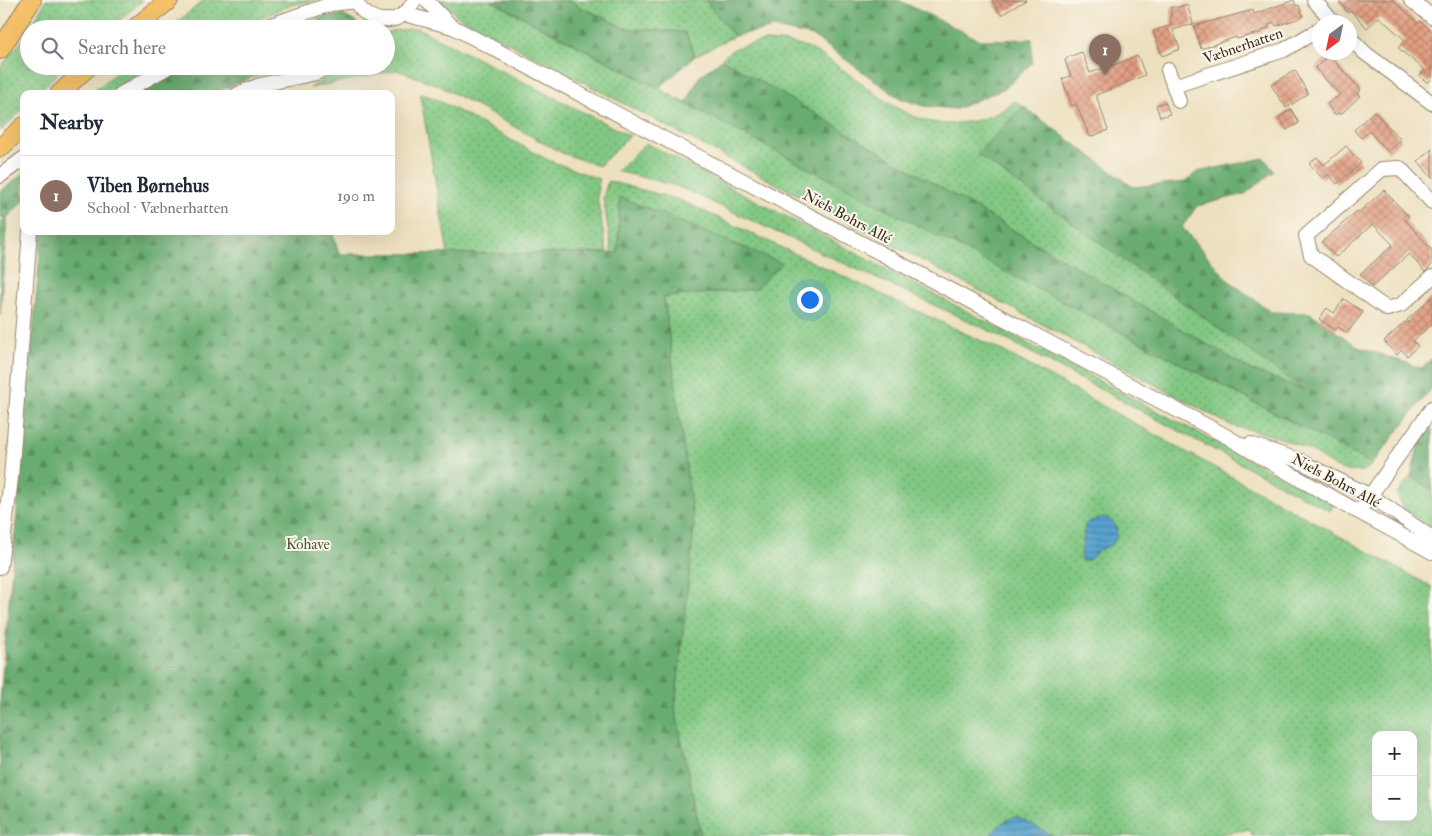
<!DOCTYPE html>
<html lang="en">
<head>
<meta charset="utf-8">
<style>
  body { margin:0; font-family:"IM FELL Double Pica",serif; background:#f2f2f3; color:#1f2937 }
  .controls { position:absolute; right:15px; bottom:15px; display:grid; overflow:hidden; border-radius:10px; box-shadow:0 5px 20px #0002 }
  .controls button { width:45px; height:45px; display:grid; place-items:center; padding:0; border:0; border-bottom:1px solid #e0e1e3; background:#fff; color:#1f2937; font:25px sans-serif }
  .compass { position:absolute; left:1312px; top:15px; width:45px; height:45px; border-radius:50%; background:#fff; box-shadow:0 5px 20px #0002; rotate:213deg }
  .you { position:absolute; left:809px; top:299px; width:18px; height:18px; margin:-12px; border:4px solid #fff; border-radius:50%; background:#1a73e8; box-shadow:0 0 0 8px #1a73e833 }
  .badge { display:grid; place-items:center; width:32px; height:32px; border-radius:50%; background:#c8321e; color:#fff; font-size:16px; font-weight:700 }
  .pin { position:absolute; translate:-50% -41px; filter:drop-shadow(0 1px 2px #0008) }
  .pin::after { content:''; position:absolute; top:26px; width:18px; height:15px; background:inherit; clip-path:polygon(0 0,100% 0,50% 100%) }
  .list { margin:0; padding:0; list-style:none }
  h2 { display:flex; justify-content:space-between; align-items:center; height:65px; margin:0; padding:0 20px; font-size:21px }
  h2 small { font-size:16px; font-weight:400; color:#747a83 }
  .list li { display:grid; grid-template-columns:32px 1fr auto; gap:15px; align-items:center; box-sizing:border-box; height:80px; padding:0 20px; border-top:1px solid #e0e1e3 }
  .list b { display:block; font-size:19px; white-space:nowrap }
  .list p { margin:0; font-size:16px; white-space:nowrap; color:#747a83 }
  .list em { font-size:16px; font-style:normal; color:#747a83 }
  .icon { flex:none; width:28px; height:28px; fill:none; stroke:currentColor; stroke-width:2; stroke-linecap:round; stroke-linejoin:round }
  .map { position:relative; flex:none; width:1432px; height:836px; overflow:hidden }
  .search { position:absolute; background:#fff; box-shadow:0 5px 20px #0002; left:20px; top:20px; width:375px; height:55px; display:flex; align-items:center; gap:12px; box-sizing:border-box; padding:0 18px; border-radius:28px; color:#747a83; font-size:19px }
  .panel { position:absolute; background:#fff; box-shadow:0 5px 20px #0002; left:20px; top:90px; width:375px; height:145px; border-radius:10px }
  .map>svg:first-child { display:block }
  .grass { fill:url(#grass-dots); stroke:#5e7950; fill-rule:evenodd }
  .forest { fill:url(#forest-firs); stroke:#526b48 }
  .water { fill:url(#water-rules); stroke:#496676 }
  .building { fill:url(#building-cross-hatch) }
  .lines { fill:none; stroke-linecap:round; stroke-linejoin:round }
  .minor-casing { stroke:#94856e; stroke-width:16 }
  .major-casing { stroke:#94856e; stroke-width:20 }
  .minor { stroke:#fff; stroke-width:14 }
  .major { stroke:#f4c16a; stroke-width:18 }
  .labels { text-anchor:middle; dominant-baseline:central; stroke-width:4; stroke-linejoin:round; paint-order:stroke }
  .street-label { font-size:15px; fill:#3b2a1e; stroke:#fbf7ec }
  .park-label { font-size:15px; fill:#50593c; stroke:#fbf7ec }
</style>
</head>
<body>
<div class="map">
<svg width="1432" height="836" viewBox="0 0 1432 836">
  <defs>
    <pattern id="grass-dots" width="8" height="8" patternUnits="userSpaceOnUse" patternTransform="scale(1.25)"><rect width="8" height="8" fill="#82c883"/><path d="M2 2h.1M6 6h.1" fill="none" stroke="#6ca36b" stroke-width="1.8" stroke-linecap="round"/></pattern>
    <pattern id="forest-firs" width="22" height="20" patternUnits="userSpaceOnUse" patternTransform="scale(1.25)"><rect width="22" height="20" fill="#69ac71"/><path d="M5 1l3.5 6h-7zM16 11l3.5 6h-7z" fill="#588c5c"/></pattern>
    <pattern id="water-rules" width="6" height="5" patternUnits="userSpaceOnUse" patternTransform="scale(1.25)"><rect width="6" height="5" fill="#57a2cf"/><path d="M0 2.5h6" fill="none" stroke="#4984a7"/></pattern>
    <pattern id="building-cross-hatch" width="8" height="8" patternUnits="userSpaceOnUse" patternTransform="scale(1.25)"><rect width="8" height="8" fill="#e29e81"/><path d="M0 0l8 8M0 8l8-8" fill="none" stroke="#b88169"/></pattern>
  </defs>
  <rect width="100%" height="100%" fill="#fbf7ec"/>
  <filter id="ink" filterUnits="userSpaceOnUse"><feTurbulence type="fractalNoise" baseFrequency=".02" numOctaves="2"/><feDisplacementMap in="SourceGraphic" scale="10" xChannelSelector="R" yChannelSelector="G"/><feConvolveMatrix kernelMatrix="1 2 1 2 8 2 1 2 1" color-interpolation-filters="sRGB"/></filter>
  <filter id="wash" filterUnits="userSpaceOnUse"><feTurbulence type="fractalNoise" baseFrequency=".0096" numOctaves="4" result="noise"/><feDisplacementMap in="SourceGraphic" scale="20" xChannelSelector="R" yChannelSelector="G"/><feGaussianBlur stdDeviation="1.12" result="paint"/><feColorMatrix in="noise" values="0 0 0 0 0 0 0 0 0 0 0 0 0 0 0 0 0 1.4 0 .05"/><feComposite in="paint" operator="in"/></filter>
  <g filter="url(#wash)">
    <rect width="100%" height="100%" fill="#ede0bf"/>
    <g class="grass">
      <path d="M46 0H143L109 29H30Z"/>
      <path d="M204 0H316L291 5 235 29H169Z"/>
      <path d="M439 0H490L1372 464C1367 473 1353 472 1343 470 1330 466 1319 455 1306 449 1282 437 1258 431 1232 426L982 292 459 17Z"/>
      <path d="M567 0H680V2L684 0H705L734 36 695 56 685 32 625 28Z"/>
      <path d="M417 28 630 136 599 166 562 153 438 85 397 70 310 88 344 66H386V33L391 31Z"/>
      <path d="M29 31V66H65L37 94H24V108L0 131V68Z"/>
      <path d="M765 41C782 42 800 43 816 52 858 75 898 123 948 124 954 124 961 122 967 122 988 119 998 114 1015 101L1023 106 977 154 1305 390 1251 370 722 59C731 46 750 44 765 41Z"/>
      <path d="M124 66H150L106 94H91Z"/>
      <path d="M420 94 432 97 548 160 599 179 597 196 607 253 448 254Z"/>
      <path d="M646 143 1334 504 1330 511 992 332 677 186 617 171Z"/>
      <path d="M608 181 680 200 1003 351 1432 587V836H1252L1250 829 1210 836H701L675 708 694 527 664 297 755 289 620 197 618 253 612 254 603 197ZM1376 735H1413V817H1376Z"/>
      <path d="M1411 476 1432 490V529L1402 507 1397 494Z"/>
    </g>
    <g class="forest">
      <path d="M490 0H567L625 28 685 32 695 56 659 88Z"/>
      <path d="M705 0H898L980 40 1032 39V63L1005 88 956 109 924 106 899 98 813 36 774 28 734 36Z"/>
      <path d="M343 15 357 23 354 29H291L325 16Z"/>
      <path d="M722 59 1251 370 1304 390 977 154 1023 106 1133 187 1185 182 1197 172 1264 158 1274 171 1245 194 1197 206 1182 227 1228 280 1271 312 1310 313 1358 347 1422 368 1432 358V388L1372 464 686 104 699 77Z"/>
      <path d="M197 66H292L263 73 211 94H140L155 84Z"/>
      <path d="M24 173V200L7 218 0 316V223L6 219 0 217V192Z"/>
      <path d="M620 197 782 263 755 289 664 297 694 527 675 708 701 836H0V702L42 231H332L339 254 618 253Z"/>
      <path d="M1432 428V490L1411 476 1419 443Z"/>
    </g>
    <g class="water">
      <path d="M1104 517 1109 519 1117 527 1116 538 1113 544 1099 550 1089 560 1084 561 1081 560V556L1085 525 1088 522Z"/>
      <path d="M1017 817 1050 834 1054 836H990C998 827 1004 819 1017 817Z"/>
    </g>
    <g id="blocks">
      <g class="building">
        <path d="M992 0H1026L1001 15Z"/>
        <path d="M1294 0 1296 6 1299 5 1303 17 1276 26 1273 22 1268 26 1269 28 1261 31 1262 32 1237 39 1236 37 1201 49 1194 26 1253 10 1254 14Z"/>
        <path d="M1338 0H1393L1418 23 1420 21 1432 31V78L1428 83 1419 76 1425 70 1398 48 1405 40 1379 17 1367 28 1351 11 1348 13Z"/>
        <path d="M1187 4 1193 24 1173 30 1180 49 1162 56 1153 31 1171 25V7H1179Z"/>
        <path d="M1082 52 1090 73 1138 56 1145 75 1096 95 1108 130 1090 137 1076 104 1072 106 1062 79 1071 76 1065 61 1068 57Z"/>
        <path d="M1329 55 1361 90 1357 94 1360 96 1340 115 1338 113 1335 115 1327 104 1340 95 1315 68Z"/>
        <path d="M1295 70 1308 94 1286 108 1271 85Z"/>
        <path d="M1165 102 1170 114 1160 117 1156 105Z"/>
        <path d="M1291 109 1299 123 1287 130 1279 117Z"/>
        <path d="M1374 111 1401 140 1388 152 1369 131 1361 138 1354 130Z"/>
        <path d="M1346 146 1361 163 1337 184 1328 174 1323 179 1309 164 1317 157 1324 165Z"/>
        <path d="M1432 149V178L1418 161Z"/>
        <path d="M1384 190 1409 217 1405 220 1432 250V265L1425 272 1409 254 1372 287 1360 274 1393 245 1373 224 1336 257 1322 242 1357 211 1359 212Z"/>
        <path d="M1432 297V324L1413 341 1418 346 1407 356 1402 350 1397 355 1384 341 1405 322 1410 323 1407 320Z"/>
        <path d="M1344 299 1363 312 1347 333 1338 327 1335 330 1319 319 1327 308 1334 313Z"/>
      </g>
    </g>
  </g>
  <g filter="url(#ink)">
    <use href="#blocks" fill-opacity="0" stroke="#94856e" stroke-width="1"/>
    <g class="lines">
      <g class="minor-casing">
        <g id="minor">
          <path d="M355 0C367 26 403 28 414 0"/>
          <path d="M426 0 452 27"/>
          <path d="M1314 0 1333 22"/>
          <path d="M1411 0 1432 17"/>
          <path d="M404 14 453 27 1226 436C1293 477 1363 514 1432 552"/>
          <path d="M259 29 331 4 356 1"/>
          <path d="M1350 38 1365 53 1432 103"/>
          <path d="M1168 70 1179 101"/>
          <path d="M1174 86 1284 50 1320 29"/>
          <path d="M121 94 170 66"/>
          <path d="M238 94 260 85 316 73 329 66"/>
          <path d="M0 176 24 158"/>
          <path d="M1432 202 1400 168 1382 169 1306 236 1311 255 1387 309 1401 305 1432 277"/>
          <path d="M1250 444 1295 459 1371 496 1432 538"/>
          <path d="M1365 503 1432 408"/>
          <path d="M0 567 11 478 30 231"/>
        </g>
      </g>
      <g class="major-casing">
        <g id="major">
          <path d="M134 29 169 0"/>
          <path d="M0 50 32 0"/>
          <path d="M59 94 89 66"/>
          <path d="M0 148 24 126"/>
        </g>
      </g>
      <use href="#minor" class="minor"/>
      <use href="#major" class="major"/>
    </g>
  </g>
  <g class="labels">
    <g class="street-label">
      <text transform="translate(1243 46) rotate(-19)">Væbnerhatten</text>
      <text transform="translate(847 217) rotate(28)">Niels Bohrs Allé</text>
      <text transform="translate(1336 481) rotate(28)">Niels Bohrs Allé</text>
    </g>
    <g class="park-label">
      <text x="308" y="544">Kohave</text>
    </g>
  </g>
</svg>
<div class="controls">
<button>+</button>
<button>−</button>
</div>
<svg class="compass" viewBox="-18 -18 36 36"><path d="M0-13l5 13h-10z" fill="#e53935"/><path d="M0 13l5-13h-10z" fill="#747a83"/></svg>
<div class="you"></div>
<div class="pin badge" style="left:1105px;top:75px;background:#8d6e63">1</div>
<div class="search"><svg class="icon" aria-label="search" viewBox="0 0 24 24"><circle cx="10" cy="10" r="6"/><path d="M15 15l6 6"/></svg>Search here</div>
<section class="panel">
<h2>Nearby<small></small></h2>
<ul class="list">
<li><span class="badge" style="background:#8d6e63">1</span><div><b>Viben Børnehus</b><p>School · Væbnerhatten</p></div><em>190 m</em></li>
</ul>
</section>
</div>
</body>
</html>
